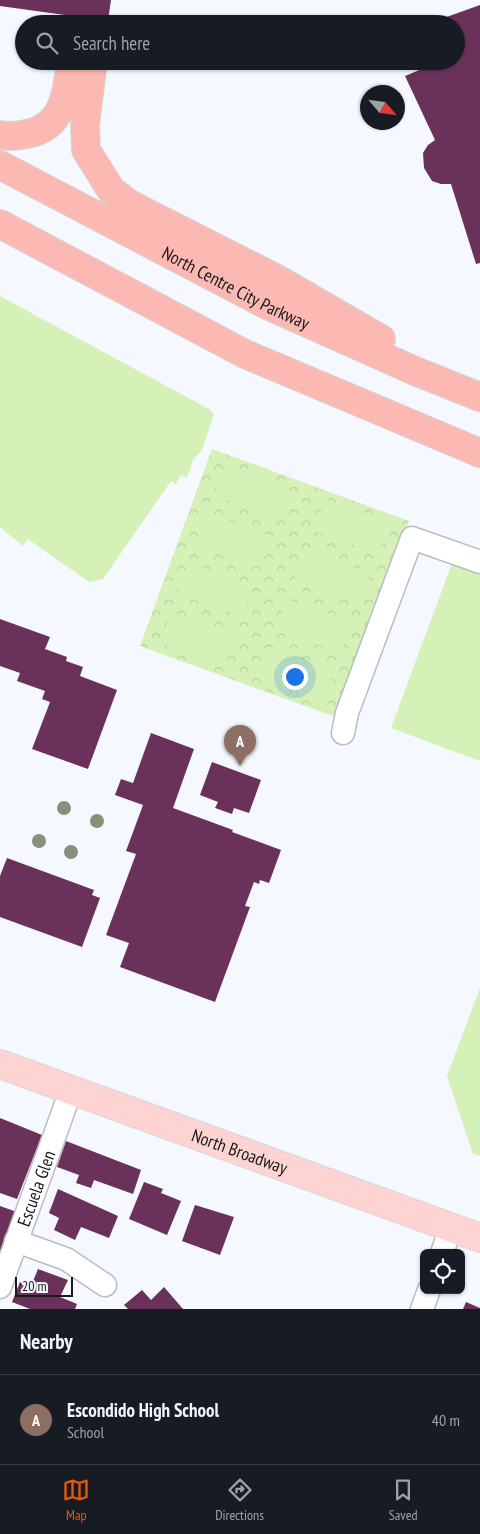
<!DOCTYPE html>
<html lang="en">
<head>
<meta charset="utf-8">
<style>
  body { margin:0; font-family:"PT Sans Narrow",sans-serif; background:#20242c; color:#f1f3f6 }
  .controls { position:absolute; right:15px; bottom:15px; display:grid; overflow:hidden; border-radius:8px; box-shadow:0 1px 4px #0004 }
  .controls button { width:45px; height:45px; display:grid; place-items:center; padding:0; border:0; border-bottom:1px solid #363941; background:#171b24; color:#f1f3f6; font:25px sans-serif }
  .compass { position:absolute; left:360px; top:85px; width:45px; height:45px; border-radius:50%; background:#171b24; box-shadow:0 1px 4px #0004; rotate:118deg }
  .scale { position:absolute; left:15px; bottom:12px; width:58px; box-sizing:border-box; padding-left:5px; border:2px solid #191a1c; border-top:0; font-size:14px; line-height:18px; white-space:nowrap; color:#191a1c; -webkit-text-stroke:4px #f5f8ff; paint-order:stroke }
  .you { position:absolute; left:294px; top:676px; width:18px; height:18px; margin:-12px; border:4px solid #fff; border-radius:50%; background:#1a73e8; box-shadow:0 0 0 8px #1a73e833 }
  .badge { display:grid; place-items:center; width:32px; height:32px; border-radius:50%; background:#ea580c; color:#fff; font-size:16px; font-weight:700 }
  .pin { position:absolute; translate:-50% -41px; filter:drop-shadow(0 1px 2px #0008) }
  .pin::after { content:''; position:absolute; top:26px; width:18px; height:15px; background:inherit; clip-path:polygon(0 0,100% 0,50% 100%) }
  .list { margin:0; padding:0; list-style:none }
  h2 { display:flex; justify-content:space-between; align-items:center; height:65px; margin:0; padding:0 20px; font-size:21px }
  h2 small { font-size:16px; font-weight:400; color:#9ea1a6 }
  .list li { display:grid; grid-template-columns:32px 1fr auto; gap:15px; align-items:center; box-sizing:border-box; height:90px; padding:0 20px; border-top:1px solid #363941 }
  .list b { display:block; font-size:19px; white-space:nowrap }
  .list p { margin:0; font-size:16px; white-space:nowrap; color:#9ea1a6 }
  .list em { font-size:16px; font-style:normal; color:#9ea1a6 }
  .icon { flex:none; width:28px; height:28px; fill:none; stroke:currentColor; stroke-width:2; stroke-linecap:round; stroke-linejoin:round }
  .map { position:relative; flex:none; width:480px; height:1309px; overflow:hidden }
  .search { position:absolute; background:#171b24; box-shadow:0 1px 4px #0004; left:15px; right:15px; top:15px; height:55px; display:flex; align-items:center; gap:12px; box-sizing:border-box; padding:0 18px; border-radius:28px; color:#9ea1a6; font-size:19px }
  .sheet { height:155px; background:#171b24 }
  nav { display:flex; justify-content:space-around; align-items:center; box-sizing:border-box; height:70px; border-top:1px solid #363941; background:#171b24; font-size:14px; color:#9ea1a6 }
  nav a { display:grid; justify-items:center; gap:2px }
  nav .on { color:#ea580c }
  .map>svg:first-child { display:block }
  .park { fill:url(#park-crowns) }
  .garden { fill:#d6f1b7 }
  .building { fill:#6a325b }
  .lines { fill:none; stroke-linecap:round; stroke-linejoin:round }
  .minor-casing { stroke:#b9bcc2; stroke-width:25 }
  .major-casing { stroke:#d6d6d6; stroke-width:30 }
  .highway-casing { stroke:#d6d6d6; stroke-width:30 }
  .minor { stroke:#fff; stroke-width:22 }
  .major { stroke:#fdd4d1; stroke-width:28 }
  .highway { stroke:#fcb8b3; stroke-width:28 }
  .tree { fill:#859179 }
  .labels { text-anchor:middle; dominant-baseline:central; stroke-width:5; stroke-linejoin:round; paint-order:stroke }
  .street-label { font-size:18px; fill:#191a1c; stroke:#f5f8ff }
</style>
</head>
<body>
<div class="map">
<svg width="480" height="1309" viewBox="0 0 480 1309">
  <defs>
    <pattern id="park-crowns" width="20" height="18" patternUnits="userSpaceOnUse" patternTransform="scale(1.25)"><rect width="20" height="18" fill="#d6f1b7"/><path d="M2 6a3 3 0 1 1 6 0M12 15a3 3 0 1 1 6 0" fill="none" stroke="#b7ce9d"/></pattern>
  </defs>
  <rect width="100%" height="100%" fill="#f5f8ff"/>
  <path class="park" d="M212 449 409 521 338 718 140 646Z"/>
  <g class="garden">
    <path d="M0 296 209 409 214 414 202 450 193 460 187 478 181 475 176 484 171 481 103 579 89 582 28 539 23 546 0 527Z"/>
    <path d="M225 464 290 487 279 518 214 495Z"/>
    <path d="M325 500 390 522 379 554 314 531Z"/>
    <path d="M206 513 271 536 260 567 195 545Z"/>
    <path d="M305 550 370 573 359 604 294 581Z"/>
    <path d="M188 562 253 585 242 616 177 594Z"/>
    <path d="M452 563 480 574V761L391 728Z"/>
    <path d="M287 599 352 622 341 653 276 630Z"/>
    <path d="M171 612 236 634 225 666 160 643Z"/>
    <path d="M270 648 335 671 324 702 259 679Z"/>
    <path d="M480 988V1156L473 1154 447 1076Z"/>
  </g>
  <g class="building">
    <path d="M0 0H111L108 21 0 6Z"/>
    <path d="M480 5V263L476 264 451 184H441L432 181 424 168 423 153 428 145 435 140 405 76 436 63 435 61H456V24H427Z"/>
    <path d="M0 619 50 637 45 649 67 657 66 661 83 667 80 676 117 690 88 769 32 749 50 702 42 699 45 691 17 681 20 673 0 666Z"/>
    <path d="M151 733 194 749 173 808 233 830 232 832 281 850 269 883 260 880 259 884 254 882 245 906 250 907 215 1002 120 967 129 943 106 935 136 854 126 851 143 805 115 795 121 779 133 783Z"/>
    <path d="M212 762 261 780 249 813 234 808 232 814 215 808 218 802 200 795Z"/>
    <path d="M7 858 94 890 92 895 100 898 82 947 0 917V876Z"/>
    <path d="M0 1118 42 1135 17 1199 0 1193Z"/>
    <path d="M66 1141 141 1170 133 1194 94 1180 91 1188 76 1183 79 1175 57 1167Z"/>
    <path d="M144 1182 163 1189 161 1193 181 1201 167 1235 129 1219Z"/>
    <path d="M58 1189 118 1216 109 1238 81 1227 75 1240 54 1230 59 1218 49 1213Z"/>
    <path d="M195 1205 234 1217 220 1255 182 1241Z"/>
    <path d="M0 1206 17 1212 0 1253Z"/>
    <path d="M38 1269 68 1280 60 1297 77 1304 75 1309H30L12 1302 20 1282 31 1286Z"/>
    <path d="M164 1287 183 1309H128L124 1305 142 1290 151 1300Z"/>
    <path d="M466 1302 480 1308V1309H463Z"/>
  </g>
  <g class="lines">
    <g class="minor-casing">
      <g id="minor">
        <path d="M343 733 347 713 412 538 480 562"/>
        <path d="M16 1241 66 1259 105 1285"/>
        <path d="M442 1253 451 1227"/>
        <path id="s1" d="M0 1287 71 1090"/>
        <path d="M422 1309 429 1290"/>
      </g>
    </g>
    <g class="major-casing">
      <g id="major">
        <path id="s2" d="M0 1064 480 1238"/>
      </g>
    </g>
    <g class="highway-casing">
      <g id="highway">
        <path d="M93 61 85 125 86 150 111 190 128 203 143 211 279 280 381 339"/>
        <path d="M0 135C10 137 17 136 27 134 64 127 67 93 71 61"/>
        <path id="s3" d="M0 165 267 305 415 371 480 397"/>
        <path d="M0 224 245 354 480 453"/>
      </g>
    </g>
    <use href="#minor" class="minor"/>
    <use href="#major" class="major"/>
    <use href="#highway" class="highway"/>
  </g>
  <g class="tree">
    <circle cx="64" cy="808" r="7"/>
    <circle cx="97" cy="821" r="7"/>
    <circle cx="39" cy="841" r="7"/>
    <circle cx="71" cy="852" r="7"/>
  </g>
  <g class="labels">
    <g class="street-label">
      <text stroke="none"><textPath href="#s3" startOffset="266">North Centre City Parkway</textPath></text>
      <text stroke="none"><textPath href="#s2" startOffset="255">North Broadway</textPath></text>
      <text stroke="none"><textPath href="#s1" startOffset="105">Escuela Glen</textPath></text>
    </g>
  </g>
</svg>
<div class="controls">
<button><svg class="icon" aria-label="locate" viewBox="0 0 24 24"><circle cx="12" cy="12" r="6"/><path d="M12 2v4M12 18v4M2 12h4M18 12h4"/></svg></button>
</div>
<svg class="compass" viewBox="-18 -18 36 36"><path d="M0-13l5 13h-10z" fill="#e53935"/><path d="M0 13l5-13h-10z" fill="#9ea1a6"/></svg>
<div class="scale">20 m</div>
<div class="you"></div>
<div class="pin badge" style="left:240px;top:766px;background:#8d6e63">A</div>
<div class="search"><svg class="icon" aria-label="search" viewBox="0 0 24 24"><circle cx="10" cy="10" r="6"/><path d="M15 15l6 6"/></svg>Search here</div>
</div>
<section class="sheet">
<h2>Nearby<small></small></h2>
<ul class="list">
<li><span class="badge" style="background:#8d6e63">A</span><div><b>Escondido High School</b><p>School</p></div><em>40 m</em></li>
</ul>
</section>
<nav>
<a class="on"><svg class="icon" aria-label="map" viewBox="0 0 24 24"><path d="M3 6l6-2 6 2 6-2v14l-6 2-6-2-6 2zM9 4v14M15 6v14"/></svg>Map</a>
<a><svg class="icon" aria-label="directions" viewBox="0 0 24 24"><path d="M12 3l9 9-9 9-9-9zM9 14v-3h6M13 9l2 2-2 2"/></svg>Directions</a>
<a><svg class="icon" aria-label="saved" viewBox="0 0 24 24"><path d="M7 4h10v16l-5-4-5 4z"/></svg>Saved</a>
</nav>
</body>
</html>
